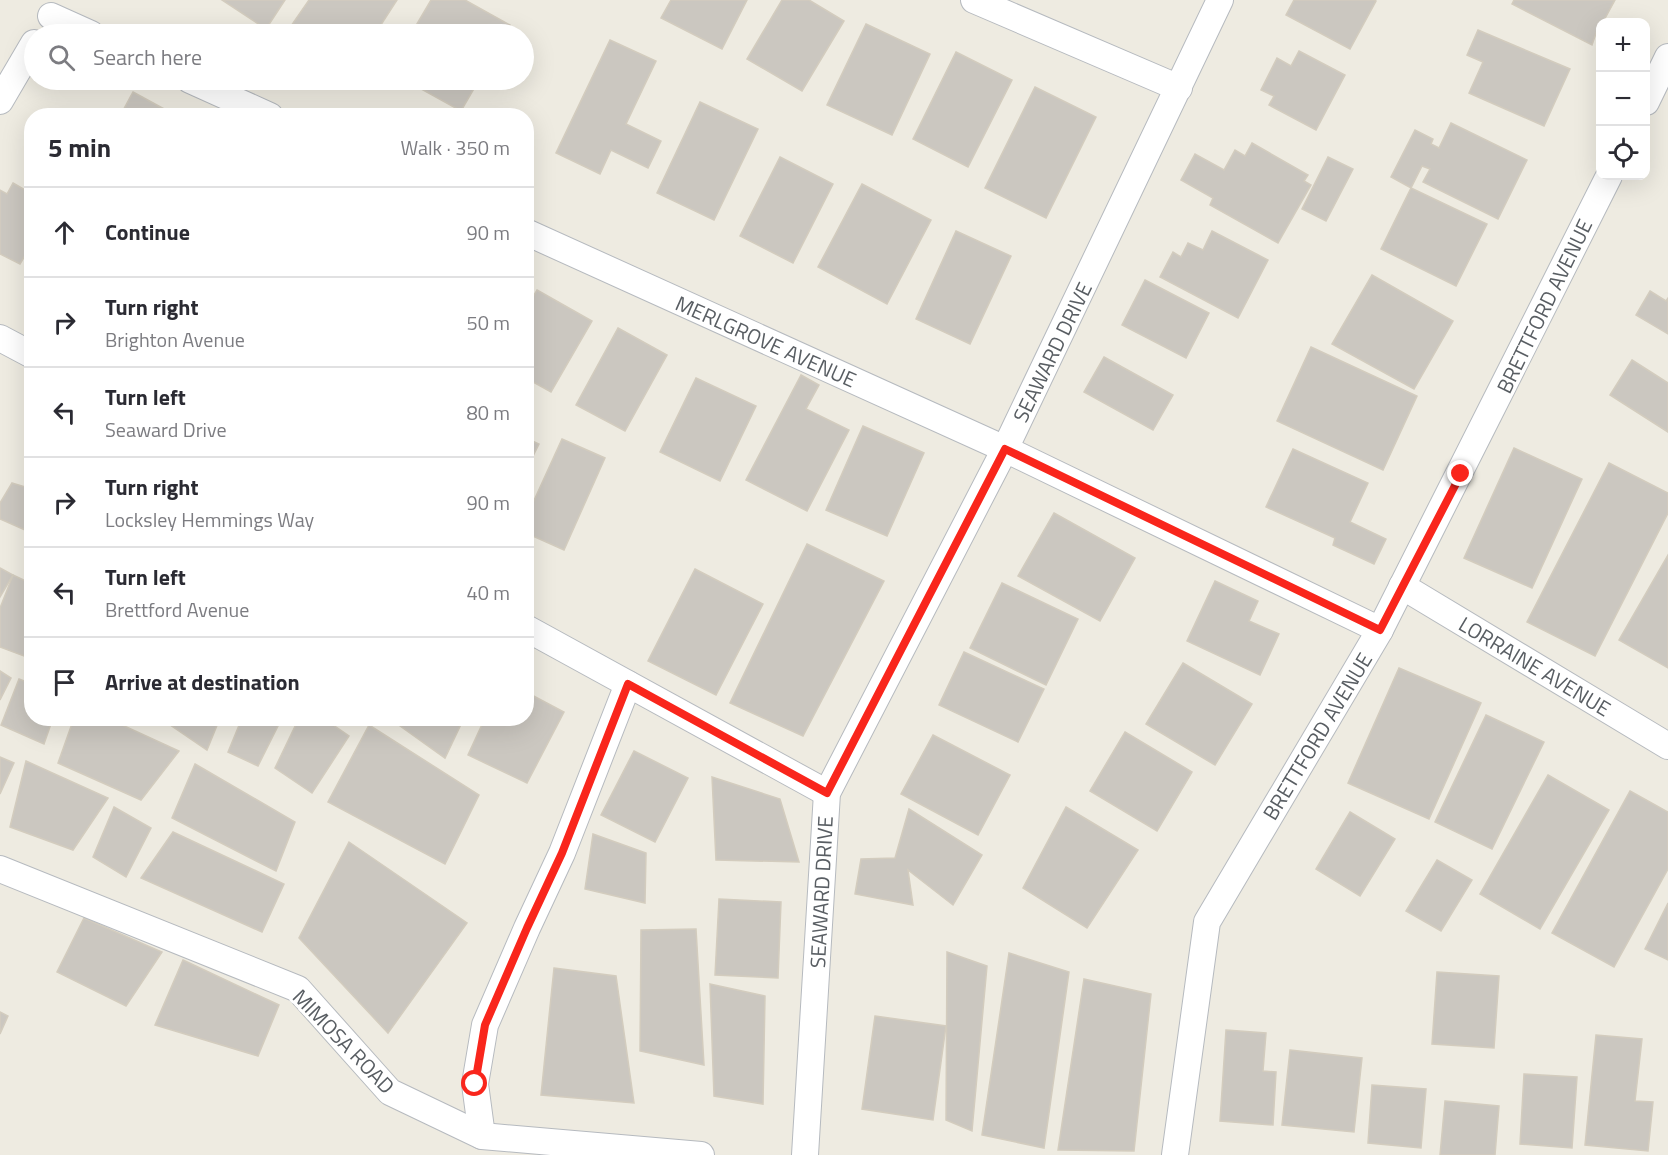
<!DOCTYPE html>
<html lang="en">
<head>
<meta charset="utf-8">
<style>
  body { margin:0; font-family:"Titillium Web",sans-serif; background:#f7f7f7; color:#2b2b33 }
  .controls { position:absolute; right:18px; top:18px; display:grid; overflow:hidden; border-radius:12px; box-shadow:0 6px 24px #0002 }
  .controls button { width:54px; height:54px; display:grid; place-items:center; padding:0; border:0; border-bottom:2px solid #e1e1e2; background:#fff; color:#2b2b33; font:30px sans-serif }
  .stop { position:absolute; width:18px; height:18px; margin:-14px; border:4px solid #f9261c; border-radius:50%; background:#fff }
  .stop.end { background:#f9261c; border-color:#fff; box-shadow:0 2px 6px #0008 }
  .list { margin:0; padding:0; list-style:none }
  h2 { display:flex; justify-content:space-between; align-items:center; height:78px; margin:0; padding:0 24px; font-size:26px }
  h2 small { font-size:20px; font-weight:400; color:#7c7c81 }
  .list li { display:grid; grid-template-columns:39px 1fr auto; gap:18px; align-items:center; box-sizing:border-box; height:90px; padding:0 24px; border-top:2px solid #e1e1e2 }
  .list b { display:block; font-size:22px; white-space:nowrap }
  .list p { margin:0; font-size:20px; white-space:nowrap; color:#7c7c81 }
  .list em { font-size:20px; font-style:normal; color:#7c7c81 }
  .icon { flex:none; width:33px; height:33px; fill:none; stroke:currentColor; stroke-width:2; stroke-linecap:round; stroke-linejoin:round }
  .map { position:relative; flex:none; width:1668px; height:1155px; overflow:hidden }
  .search { position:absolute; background:#fff; box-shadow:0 6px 24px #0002; left:24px; top:24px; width:510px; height:66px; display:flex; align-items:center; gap:15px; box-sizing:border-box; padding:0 21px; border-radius:33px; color:#7c7c81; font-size:22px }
  .panel { position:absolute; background:#fff; box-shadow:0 6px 24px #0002; left:24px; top:108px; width:510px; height:618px; border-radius:24px }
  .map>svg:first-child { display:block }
  .building { fill:#cbc7c0; stroke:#d3ccbe; stroke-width:1.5 }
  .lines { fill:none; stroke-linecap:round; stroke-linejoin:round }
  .street-casing { stroke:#b6babf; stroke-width:28 }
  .street { stroke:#fff; stroke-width:26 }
  .route { stroke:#f9261c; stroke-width:8 }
  .labels { text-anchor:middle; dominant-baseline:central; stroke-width:6; stroke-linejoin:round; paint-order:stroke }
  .street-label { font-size:21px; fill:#595e63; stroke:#fff }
</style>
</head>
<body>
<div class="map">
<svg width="1668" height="1155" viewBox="0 0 1668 1155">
  <rect width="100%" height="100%" fill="#eeebe1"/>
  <g class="building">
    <path d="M222 0H285L266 29Z"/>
    <path d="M309 0H397L375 34H304L291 26Z"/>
    <path d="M431 0H465L510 25 504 34H411Z"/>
    <path d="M671 0H747L722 49 661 18Z"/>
    <path d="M782 0H809L844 21 802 91 747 59Z"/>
    <path d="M1294 0H1374L1376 1 1350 49 1286 15Z"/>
    <path d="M1514 0H1615L1603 22H1600L1592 45 1512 4Z"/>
    <path d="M866 24 930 54 892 135 827 105Z"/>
    <path d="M1478 30 1570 69 1544 126 1469 93 1483 62 1467 55Z"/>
    <path d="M610 40 656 61 626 124 661 141 648 168 611 150 600 174 556 153Z"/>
    <path d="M1299 51 1345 75 1316 130 1269 105 1274 96 1261 90 1277 58 1291 66Z"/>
    <path d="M956 52 1012 80 968 167 913 139Z"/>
    <path d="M405 80H479L461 111Z"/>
    <path d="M1035 87 1096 117 1046 218 985 188Z"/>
    <path d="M133 92 177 116H120Z"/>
    <path d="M700 102 758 129 714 220 657 193Z"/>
    <path d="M1451 123 1527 160 1498 219 1423 182 1430 169 1422 166 1411 188 1391 177 1415 130 1433 139 1431 144 1439 148Z"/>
    <path d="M1252 143 1308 175 1304 181 1311 185 1278 243 1210 205 1213 198 1181 180 1195 154 1224 170 1235 150 1245 156Z"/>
    <path d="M780 157 833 184 793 263 740 236Z"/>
    <path d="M1328 157 1353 169 1326 221 1302 209Z"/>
    <path d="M13 183 32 194V244L20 264 0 254V190L7 194Z"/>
    <path d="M862 184 931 220 887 304 818 267Z"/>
    <path d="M1411 188 1487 224 1456 286 1381 249Z"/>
    <path d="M956 231 1011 256 970 344 916 319Z"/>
    <path d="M1212 231 1268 260 1238 318 1160 277 1173 252 1181 257 1188 243 1203 250Z"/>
    <path d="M1372 275 1453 321 1414 389 1332 344Z"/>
    <path d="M1145 280 1209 313 1186 358 1122 325Z"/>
    <path d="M537 290 592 321 551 392 526 378V309Z"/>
    <path d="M1650 291 1666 301 1668 298V334L1636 315Z"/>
    <path d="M618 328 667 355 625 431 576 405Z"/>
    <path d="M1311 347 1417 396 1383 470 1277 421Z"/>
    <path d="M1104 357 1173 395 1153 430 1084 392Z"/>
    <path d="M1632 360 1668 383V432L1610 395Z"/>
    <path d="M801 375 819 385 806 409 849 430 807 511 746 480Z"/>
    <path d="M696 378 756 406 720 481 660 452Z"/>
    <path d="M863 426 924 453 887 536 826 510Z"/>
    <path d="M526 438 539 444 526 470Z"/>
    <path d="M562 439 605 458 564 550 526 533V518Z"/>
    <path d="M1514 448 1582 479 1532 588 1464 558Z"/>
    <path d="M1293 449 1368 483 1350 522 1386 539 1374 564 1333 545 1335 538 1266 507Z"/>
    <path d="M1609 463 1668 493V513L1595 656 1527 622Z"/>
    <path d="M12 483 32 489V533L0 519V503Z"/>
    <path d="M1054 513 1135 558 1100 621 1018 576Z"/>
    <path d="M807 544 884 581 803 736 730 703Z"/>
    <path d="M1668 555V668L1619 640Z"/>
    <path d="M0 568 13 575 0 597Z"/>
    <path d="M695 569 763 604 716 695 648 661Z"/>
    <path d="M13 575 32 584V659L0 647V608Z"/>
    <path d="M1215 581 1258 601 1249 621 1279 634 1260 675 1187 641Z"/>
    <path d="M1002 583 1078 619 1046 685 970 648Z"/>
    <path d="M964 652 1044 689 1018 742 939 705Z"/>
    <path d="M1183 663 1252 704 1215 765 1146 724Z"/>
    <path d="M1399 668 1481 703 1429 819 1348 783Z"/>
    <path d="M0 671 11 678 0 700Z"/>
    <path d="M19 679 32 684V718H53L44 744 1 725Z"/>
    <path d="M526 692 564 712 527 783 468 755 485 718H526Z"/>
    <path d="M1486 715 1544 742 1492 849 1435 822Z"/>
    <path d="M74 718H107L179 751 141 800 58 763Z"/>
    <path d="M160 718H220L207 750Z"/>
    <path d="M242 718H282L258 766 228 752Z"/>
    <path d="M299 718H323L349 736 312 793 275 768Z"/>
    <path d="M389 718H464L445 758Z"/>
    <path d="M369 725 479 795 445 864 328 802Z"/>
    <path d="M1125 732 1192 772 1157 831 1090 791Z"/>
    <path d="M933 735 1010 775 978 835 901 794Z"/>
    <path d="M634 751 688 778 655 842 601 815Z"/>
    <path d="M0 757 14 763 0 794Z"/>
    <path d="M26 761 108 798 73 850 10 827Z"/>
    <path d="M195 764 295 822 276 871 172 818Z"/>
    <path d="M1548 775 1609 810 1540 929 1480 894Z"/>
    <path d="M712 777 780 799 799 862 716 860Z"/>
    <path d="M1630 791 1668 812V869L1614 967 1552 933Z"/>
    <path d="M114 807 151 828 126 877 93 857Z"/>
    <path d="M1066 807 1138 850 1087 928 1023 888Z"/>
    <path d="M909 809 982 855 953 905 908 870 913 905 855 894 861 859 895 858Z"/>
    <path d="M1350 812 1395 839 1360 896 1316 869Z"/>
    <path d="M173 832 284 884 262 932 141 878Z"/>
    <path d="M593 834 646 853 645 903 585 889Z"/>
    <path d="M349 842 467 923 388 1033 299 938Z"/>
    <path d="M1437 860 1472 880 1441 931 1406 911Z"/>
    <path d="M719 899 781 902 778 978 715 975Z"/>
    <path d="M1668 903V960L1645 949Z"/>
    <path d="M84 918 162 952 126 1006 57 972Z"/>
    <path d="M696 929 704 1065 640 1051 641 930Z"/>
    <path d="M947 952 987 966 972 1131 946 1120Z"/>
    <path d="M1009 953 1069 972 1044 1148 982 1135Z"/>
    <path d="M183 960 279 1005 258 1056 155 1025Z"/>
    <path d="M554 968 616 976 634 1103 541 1095Z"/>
    <path d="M1437 972 1499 976 1494 1048 1432 1044Z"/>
    <path d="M1084 979 1151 994 1134 1151 1058 1150Z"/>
    <path d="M710 984 765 996 763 1104 714 1096Z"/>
    <path d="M0 1012 8 1016 0 1034Z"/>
    <path d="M875 1016 946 1026 933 1120 862 1109Z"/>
    <path d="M1226 1030 1266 1033 1263 1071 1276 1072 1273 1125 1220 1121Z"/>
    <path d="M1596 1035 1642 1039 1635 1101 1653 1102 1648 1151 1585 1145Z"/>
    <path d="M1290 1050 1362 1058 1354 1132 1282 1125Z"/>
    <path d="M1524 1074 1577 1077 1572 1148 1520 1144Z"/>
    <path d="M1372 1085 1426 1089 1421 1148 1368 1143Z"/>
    <path d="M1445 1101 1499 1106 1495 1155H1440Z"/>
  </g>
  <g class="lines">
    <g class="street-casing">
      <g id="street">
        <path d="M974 0 1179 88"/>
        <path d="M51 16 91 34"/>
        <path d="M190 80 270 116"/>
        <path d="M0 101 34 43"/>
        <path d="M1646 102 1668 57"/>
        <path d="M526 232 1005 449 1380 630"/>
        <path d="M0 338 32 355"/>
        <path d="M1402 586 1668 746"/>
        <path d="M526 628 827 793"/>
        <path d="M0 869 298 989 390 1092 482 1136 701 1155"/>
        <path d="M482 1136 475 1084 485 1025 527 928 562 853 628 684"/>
        <path d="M805 1155 827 793 1005 449 1220 0"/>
        <path d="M1175 1155 1207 922 1380 630 1609 176"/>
      </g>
    </g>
    <use href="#street" class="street"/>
  </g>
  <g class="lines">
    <path class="route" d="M475 1084 485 1025 527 928 562 853 628 684 827 793 1005 449 1380 630 1461 474"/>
  </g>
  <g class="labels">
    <g class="street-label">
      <text transform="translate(1544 306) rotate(-64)">BRETTFORD AVENUE</text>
      <text transform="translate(766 341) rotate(24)">MERLGROVE AVENUE</text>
      <text transform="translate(1052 352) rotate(-64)">SEAWARD DRIVE</text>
      <text transform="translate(1535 666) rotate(31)">LORRAINE AVENUE</text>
      <text transform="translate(1317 736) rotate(-59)">BRETTFORD AVENUE</text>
      <text transform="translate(821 892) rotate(-87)">SEAWARD DRIVE</text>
      <text transform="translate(344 1041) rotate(46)">MIMOSA ROAD</text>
    </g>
  </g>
</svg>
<div class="controls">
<button>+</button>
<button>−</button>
<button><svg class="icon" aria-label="locate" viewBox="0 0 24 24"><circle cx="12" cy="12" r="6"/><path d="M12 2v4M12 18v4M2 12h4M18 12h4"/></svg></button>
</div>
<div class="stop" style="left:475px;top:1084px"></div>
<div class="stop end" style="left:1461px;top:474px"></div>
<div class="search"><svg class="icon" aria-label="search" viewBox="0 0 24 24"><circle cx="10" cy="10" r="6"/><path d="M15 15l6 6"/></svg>Search here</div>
<section class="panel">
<h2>5 min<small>Walk · 350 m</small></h2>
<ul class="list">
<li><svg class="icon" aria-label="ahead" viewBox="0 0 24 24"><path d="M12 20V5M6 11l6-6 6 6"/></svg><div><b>Continue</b></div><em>90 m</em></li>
<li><svg class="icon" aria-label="right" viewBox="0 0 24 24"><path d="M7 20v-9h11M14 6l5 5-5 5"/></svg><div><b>Turn right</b><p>Brighton Avenue</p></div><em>50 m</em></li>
<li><svg class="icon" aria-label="left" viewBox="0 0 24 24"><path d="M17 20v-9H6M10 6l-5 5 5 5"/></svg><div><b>Turn left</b><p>Seaward Drive</p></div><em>80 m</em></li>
<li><svg class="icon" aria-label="right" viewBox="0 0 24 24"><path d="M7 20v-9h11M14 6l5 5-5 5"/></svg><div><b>Turn right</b><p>Locksley Hemmings Way</p></div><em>90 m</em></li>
<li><svg class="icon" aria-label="left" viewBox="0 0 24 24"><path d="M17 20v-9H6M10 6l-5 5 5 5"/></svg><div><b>Turn left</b><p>Brettford Avenue</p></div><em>40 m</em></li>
<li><svg class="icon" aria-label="arrive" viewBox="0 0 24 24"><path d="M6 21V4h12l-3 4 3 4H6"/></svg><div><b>Arrive at destination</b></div></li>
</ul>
</section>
</div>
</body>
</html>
